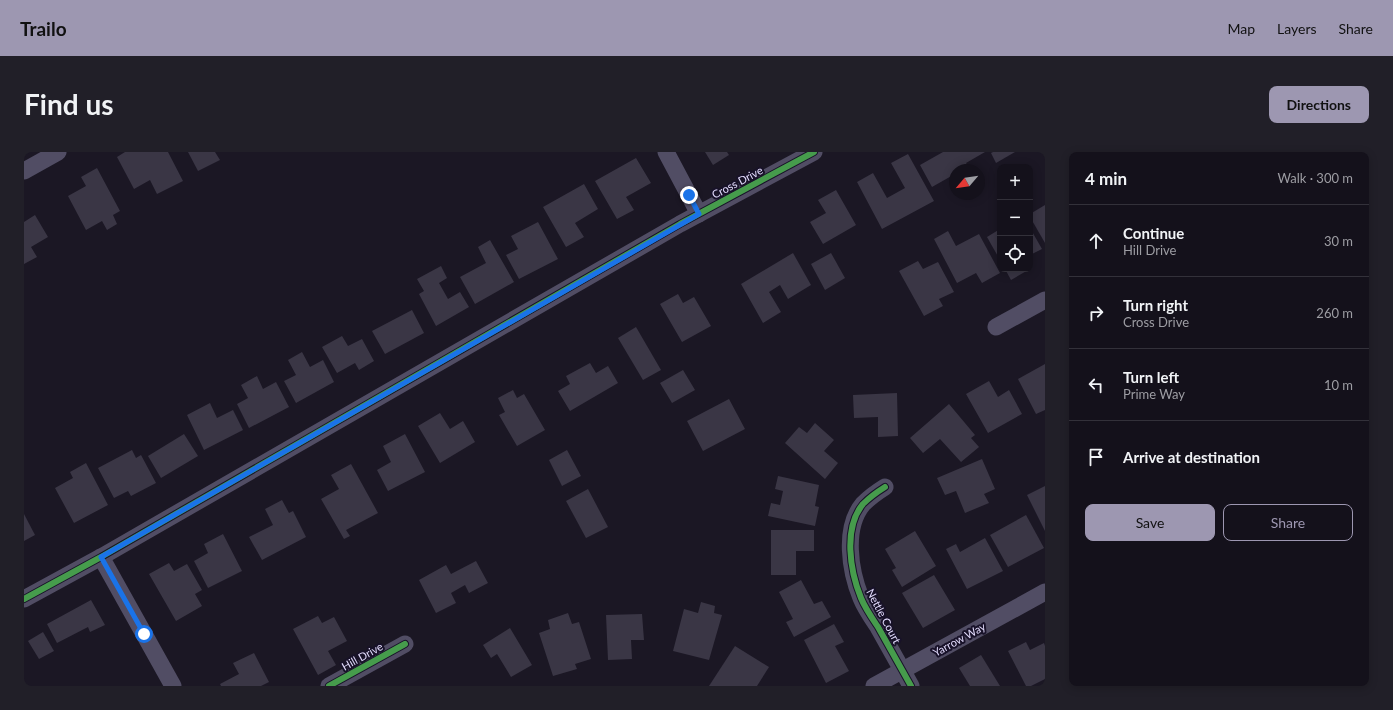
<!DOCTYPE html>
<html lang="en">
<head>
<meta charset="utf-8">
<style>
  body { margin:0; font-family:Lato,sans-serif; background:#211f28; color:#f1f3f6 }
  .controls { position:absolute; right:12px; top:12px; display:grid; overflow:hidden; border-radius:8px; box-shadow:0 2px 10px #0003 }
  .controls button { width:36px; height:36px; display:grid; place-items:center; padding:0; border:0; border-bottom:1px solid #33313a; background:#14111b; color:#f1f3f6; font:20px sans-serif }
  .compass { position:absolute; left:925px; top:12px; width:36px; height:36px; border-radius:50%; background:#14111b; box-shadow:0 2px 10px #0003; rotate:241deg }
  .stop { position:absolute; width:12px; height:12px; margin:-9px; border:3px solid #1a73e8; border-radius:50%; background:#fff }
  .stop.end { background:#1a73e8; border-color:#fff; box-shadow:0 1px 4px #0008 }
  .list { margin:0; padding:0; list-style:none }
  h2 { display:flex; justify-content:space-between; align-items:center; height:52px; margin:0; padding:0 16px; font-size:17px }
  h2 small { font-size:13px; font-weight:400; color:#9d9da3 }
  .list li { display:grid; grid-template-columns:26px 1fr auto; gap:12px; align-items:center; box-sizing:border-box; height:72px; padding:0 16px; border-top:1px solid #33313a }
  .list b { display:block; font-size:15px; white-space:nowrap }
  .list p { margin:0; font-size:13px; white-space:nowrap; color:#9d9da3 }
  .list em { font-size:13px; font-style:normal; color:#9d9da3 }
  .actions { display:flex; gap:8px; padding:12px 16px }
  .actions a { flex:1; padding:9px 0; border:1px solid #9d97b1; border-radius:8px; text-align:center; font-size:14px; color:#9d97b1 }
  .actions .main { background:#9d97b1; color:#111 }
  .icon { flex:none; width:22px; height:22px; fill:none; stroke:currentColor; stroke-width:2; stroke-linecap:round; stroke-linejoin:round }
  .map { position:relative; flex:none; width:1021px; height:534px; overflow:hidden; border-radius:8px }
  header { display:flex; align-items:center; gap:24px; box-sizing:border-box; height:56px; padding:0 20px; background:#9d97b1; color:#111 }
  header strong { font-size:19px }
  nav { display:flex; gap:22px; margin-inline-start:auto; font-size:14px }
  .intro { display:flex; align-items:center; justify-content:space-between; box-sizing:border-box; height:96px; padding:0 24px }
  h1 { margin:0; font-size:28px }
  .button { padding:10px 18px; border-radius:8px; background:#9d97b1; color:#111; font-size:14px; font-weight:700 }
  main { display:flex; gap:24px; padding:0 24px }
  aside { flex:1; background:#14111b; border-radius:8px; box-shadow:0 2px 10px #0003 }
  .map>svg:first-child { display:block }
  .building { fill:#3a3645 }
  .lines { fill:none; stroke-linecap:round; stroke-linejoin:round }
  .street { stroke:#514d64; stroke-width:17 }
  .cycleway-casing { stroke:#181229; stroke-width:8 }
  .cycleway { stroke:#469c4c; stroke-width:6 }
  .route { stroke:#1a73e8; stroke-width:5 }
  .labels { text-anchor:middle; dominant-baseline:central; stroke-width:4; stroke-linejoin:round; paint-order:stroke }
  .street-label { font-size:11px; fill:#e3dcfd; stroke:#181229 }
</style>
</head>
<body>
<header>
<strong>Trailo</strong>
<nav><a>Map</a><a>Layers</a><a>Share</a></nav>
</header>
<div class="intro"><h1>Find us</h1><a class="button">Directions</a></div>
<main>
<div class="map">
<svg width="1021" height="534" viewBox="0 0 1021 534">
  <rect width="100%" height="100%" fill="#1b1724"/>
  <g class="building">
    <path d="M101 0H144L159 29 133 42 126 28 110 37 93 5Z"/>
    <path d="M164 0H191L196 8 174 19Z"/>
    <path d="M681 0H703L705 3 689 13Z"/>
    <path d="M919 0H961L942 11 946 18H931V22L908 35 896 13Z"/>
    <path d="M969 0H991L972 11 967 1Z"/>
    <path d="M884 2 910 49 858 77 833 30 849 21 863 46 881 36 867 11Z"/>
    <path d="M612 6 627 31 602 45 610 58 593 67 571 29Z"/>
    <path d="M73 16 96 59 89 63 93 72 83 78 78 69 62 78 44 44 62 34 57 25Z"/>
    <path d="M560 32 574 57 551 71 560 85 542 95 519 55Z"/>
    <path d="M812 38 832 73 799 92 786 70 802 61 794 48Z"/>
    <path d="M1021 53V91L1006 65V62Z"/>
    <path d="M11 63 24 85 7 95 13 105 0 112V70Z"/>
    <path d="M514 70 534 107 495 127 482 103 494 97 487 84Z"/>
    <path d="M1006 76 1018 97 1006 103Z"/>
    <path d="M976 77V108L963 85Z"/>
    <path d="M924 79 932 94 955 82 976 121 958 131 952 121 933 131 910 87Z"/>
    <path d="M466 88 490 130 451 152 436 125 462 111 454 95Z"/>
    <path d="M769 101 787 133 764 147 756 133 745 140 757 160 739 171 717 132Z"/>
    <path d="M807 101 821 126 801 138 787 112Z"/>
    <path d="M894 109 899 117 914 110 930 140 915 147 919 154 900 164 875 119Z"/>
    <path d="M417 114 423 126 415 131 424 147 436 140 445 155 412 174 395 142 400 139 393 127Z"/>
    <path d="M981 117H1006L987 128Z"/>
    <path d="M654 142 659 151 670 145 687 174 658 190 636 152Z"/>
    <path d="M388 158 400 181 361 202 348 179Z"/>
    <path d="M612 175 637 218 619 228 594 186Z"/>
    <path d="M318 184 324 194 338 187 350 209 335 218 331 211 313 221 298 195Z"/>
    <path d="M278 200 286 215 299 208 310 230 272 251 260 229 272 223 264 208Z"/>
    <path d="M566 211 572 221 584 214 594 231 546 259 534 239 546 232 542 224Z"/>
    <path d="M1021 212V258L1012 262 994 227Z"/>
    <path d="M659 218 671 238 648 251 636 231Z"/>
    <path d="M233 224 239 237 252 230 265 255 225 276 213 252 224 246 217 233Z"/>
    <path d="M965 229 974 245 985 238 998 262 964 281 942 242Z"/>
    <path d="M489 238 493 246 500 242 521 278 493 294 475 263 481 260 474 246Z"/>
    <path d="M873 241 874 284 854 285V265L830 266 829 243Z"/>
    <path d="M705 247 721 277 679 299 663 269Z"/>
    <path d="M186 251 193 266 209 258 219 278 180 298 163 263Z"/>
    <path d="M925 252 951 283 947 286 955 295 937 310 916 287 899 301 886 286Z"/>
    <path d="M416 261 426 277 439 269 451 290 416 311 394 274Z"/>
    <path d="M791 271 810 288 800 299 814 311 801 327 761 291 775 275 783 281Z"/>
    <path d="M160 282 174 304 137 326 124 304Z"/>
    <path d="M381 282 401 320 364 339 353 318 367 310 359 294Z"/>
    <path d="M108 298 112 306 117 303 132 331 107 344 104 339 90 346 74 316Z"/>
    <path d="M543 298 557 324 538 334 525 308Z"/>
    <path d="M958 307 971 337 960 342 965 351 941 361 932 339 921 343 913 326Z"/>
    <path d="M62 311 84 353 50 371 31 336 49 326 46 320Z"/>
    <path d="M327 312 354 361 322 378 326 384 320 387 297 347 315 337 307 323Z"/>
    <path d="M754 324 795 333 791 354 795 355 791 374 744 364 747 351 756 353 759 339 751 337Z"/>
    <path d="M1021 334V379L1003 343Z"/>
    <path d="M564 337 584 375 562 386 542 349Z"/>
    <path d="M258 348 265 361 269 359 282 385 238 408 225 385 249 373 241 357Z"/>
    <path d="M0 362 11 383 0 389Z"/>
    <path d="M1002 363 1020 396 984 415 966 383Z"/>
    <path d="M747 378H790V399H772V423H747Z"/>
    <path d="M891 379 912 414 878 435 868 418 872 416 861 397Z"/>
    <path d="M199 382 218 419 184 436 170 409 184 401 180 392Z"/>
    <path d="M961 386 979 419 943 437 922 397 932 392 936 400Z"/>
    <path d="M452 409 464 431 445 441 441 433 427 441 432 451 412 461 395 428 422 413 427 422Z"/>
    <path d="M145 411 150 419 163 412 178 438 171 442 178 454 152 469 125 422Z"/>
    <path d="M910 423 931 458 899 476 878 441Z"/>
    <path d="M777 428 790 452 798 449 807 465 770 485 762 470 769 467 755 440Z"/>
    <path d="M67 448 81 473 66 480 64 475 33 491 23 472Z"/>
    <path d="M677 450 691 454 690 461 698 463 685 508 649 499 660 457 674 461Z"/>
    <path d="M544 461 548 472 555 470 567 507 551 512 553 517 529 524 515 481 526 477 524 468Z"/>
    <path d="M618 462 620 488H607L608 507 584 508 582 463Z"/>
    <path d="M294 464 298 471 310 465 323 489 304 499 312 513 294 523 269 477Z"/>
    <path d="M810 472 820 490 811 494 825 519 802 531 780 488Z"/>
    <path d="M486 476 508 513 487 525 473 502 467 506 459 493Z"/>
    <path d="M19 480 30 499 15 507 4 489Z"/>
    <path d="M1002 490 1006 498 1020 491 1021 494V527L1007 534H1002L984 499Z"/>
    <path d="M711 494 745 515 733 534H685Z"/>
    <path d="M230 501 245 530 237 534H197L196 532 215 522 209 511Z"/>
    <path d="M957 503 976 534H946L935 516Z"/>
  </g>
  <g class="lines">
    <g class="street">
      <path d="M642 0 675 62"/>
      <path d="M0 19 34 0"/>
      <path d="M972 175 1021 148"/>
      <path d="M861 335C853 340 846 345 839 352 819 376 826 419 837 446 841 456 848 466 854 475 865 495 876 514 887 534"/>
      <path d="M77 405 149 534"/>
      <path d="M0 447 77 405 656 72 790 0"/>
      <path d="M305 534 381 492"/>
      <path d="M850 534 1021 440"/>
    </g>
    <g class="cycleway-casing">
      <g id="cycleway">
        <path d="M861 335C853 340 846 345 839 352 819 376 826 419 837 446 841 456 848 466 854 475 865 495 876 514 887 534"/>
        <path d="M0 447 77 405 656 72 790 0"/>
        <path d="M305 534 381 492"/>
      </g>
    </g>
    <use href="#cycleway" class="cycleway"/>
  </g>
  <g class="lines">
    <path class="route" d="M120 482 77 405 675 62 665 43"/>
  </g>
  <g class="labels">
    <g class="street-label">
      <text transform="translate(713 30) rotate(-28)">Cross Drive</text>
      <text transform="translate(860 464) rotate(62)">Nettle Court</text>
      <text transform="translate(935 487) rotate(-29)">Yarrow Way</text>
      <text transform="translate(338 504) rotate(-29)">Hill Drive</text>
    </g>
  </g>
</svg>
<div class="controls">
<button>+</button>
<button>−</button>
<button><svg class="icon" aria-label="locate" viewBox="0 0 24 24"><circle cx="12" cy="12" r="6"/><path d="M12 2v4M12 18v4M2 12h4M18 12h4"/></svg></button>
</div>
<svg class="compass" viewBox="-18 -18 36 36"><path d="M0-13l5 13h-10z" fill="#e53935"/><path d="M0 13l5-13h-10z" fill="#9d9da3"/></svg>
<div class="stop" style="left:120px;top:482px"></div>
<div class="stop end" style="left:665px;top:43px"></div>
</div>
<aside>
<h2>4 min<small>Walk · 300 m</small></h2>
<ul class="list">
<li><svg class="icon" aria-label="ahead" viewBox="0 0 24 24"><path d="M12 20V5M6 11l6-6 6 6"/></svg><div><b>Continue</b><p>Hill Drive</p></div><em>30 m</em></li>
<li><svg class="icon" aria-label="right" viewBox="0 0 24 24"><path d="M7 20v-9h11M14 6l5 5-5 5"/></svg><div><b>Turn right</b><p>Cross Drive</p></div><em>260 m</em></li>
<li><svg class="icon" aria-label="left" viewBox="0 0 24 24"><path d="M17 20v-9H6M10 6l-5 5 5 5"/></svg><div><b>Turn left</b><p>Prime Way</p></div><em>10 m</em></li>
<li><svg class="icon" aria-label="arrive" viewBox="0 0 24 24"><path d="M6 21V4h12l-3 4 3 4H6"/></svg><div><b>Arrive at destination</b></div></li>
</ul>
<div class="actions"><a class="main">Save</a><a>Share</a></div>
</aside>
</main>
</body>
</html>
